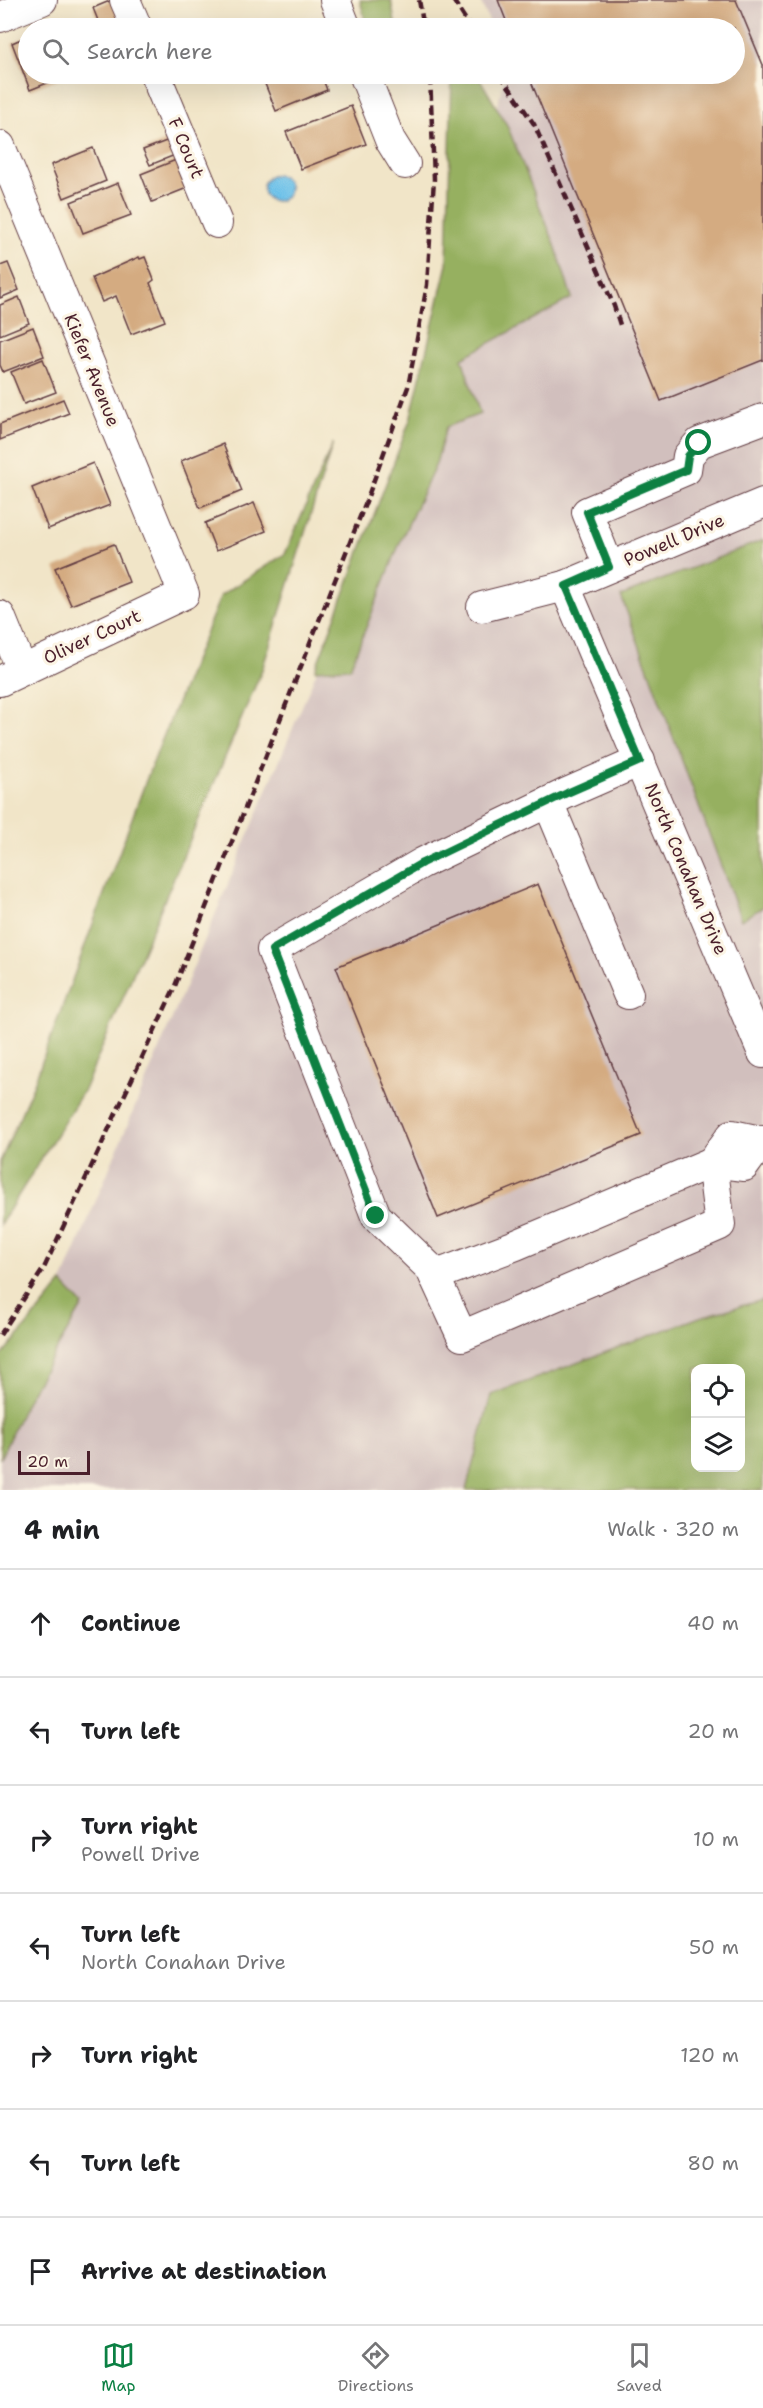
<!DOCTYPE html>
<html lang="en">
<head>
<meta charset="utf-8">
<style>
  body { margin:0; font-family:"Shantell Sans",sans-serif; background:#f6f6f6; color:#202124 }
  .controls { position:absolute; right:18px; bottom:18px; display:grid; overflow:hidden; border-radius:12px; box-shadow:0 6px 24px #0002 }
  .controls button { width:54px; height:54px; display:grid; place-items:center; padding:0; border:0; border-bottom:2px solid #e0e0e0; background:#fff; color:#202124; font:30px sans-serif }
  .scale { position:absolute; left:18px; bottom:15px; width:72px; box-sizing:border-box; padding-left:6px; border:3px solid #4a1f2b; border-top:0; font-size:16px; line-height:21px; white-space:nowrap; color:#4a1f2b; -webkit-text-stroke:4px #fcf5e5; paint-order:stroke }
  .stop { position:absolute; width:18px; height:18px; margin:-14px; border:4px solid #0b8043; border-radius:50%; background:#fff }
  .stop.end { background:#0b8043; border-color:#fff; box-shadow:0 2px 6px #0008 }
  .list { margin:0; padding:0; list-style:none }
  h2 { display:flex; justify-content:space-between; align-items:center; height:78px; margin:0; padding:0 24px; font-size:26px }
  h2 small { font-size:20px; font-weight:400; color:#757577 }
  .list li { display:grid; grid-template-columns:39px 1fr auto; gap:18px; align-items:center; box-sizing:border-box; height:108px; padding:0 24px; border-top:2px solid #e0e0e0 }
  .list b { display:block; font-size:22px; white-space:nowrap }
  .list p { margin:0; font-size:20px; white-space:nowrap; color:#757577 }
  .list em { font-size:20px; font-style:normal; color:#757577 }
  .icon { flex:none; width:33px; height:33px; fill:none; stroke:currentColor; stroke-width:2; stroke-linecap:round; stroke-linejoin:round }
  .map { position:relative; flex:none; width:763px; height:1490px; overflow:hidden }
  .search { position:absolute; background:#fff; box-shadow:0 6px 24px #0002; left:18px; right:18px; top:18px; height:66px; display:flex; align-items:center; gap:15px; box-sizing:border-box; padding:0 21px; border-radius:33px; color:#757577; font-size:22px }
  .sheet { height:834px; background:#fff }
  nav { display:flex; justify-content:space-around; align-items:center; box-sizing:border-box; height:84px; border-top:2px solid #e0e0e0; background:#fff; font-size:16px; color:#757577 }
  nav a { display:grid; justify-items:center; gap:3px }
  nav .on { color:#0b8043 }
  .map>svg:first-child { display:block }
  .industrial { fill:#d1bfbd; fill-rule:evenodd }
  .forest { fill:#96b061; stroke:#706846; stroke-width:1.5; fill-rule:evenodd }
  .water { fill:#6dc1e9; stroke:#5c708a; stroke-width:1.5 }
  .building { fill:#d4ab81 }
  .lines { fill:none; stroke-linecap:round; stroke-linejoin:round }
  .minor-casing { stroke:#633d43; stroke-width:32 }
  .minor { stroke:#fff; stroke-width:30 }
  .rail { stroke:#4a1f2b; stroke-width:4.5; stroke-dasharray:9 4.5; stroke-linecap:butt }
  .route { stroke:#0b8043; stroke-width:8 }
  .labels { text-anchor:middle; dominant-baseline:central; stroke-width:6; stroke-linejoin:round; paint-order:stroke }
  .street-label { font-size:18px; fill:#4a1f2b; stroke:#fcf5e5 }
</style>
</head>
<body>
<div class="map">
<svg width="763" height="1490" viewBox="0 0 763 1490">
  <rect width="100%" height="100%" fill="#fcf5e5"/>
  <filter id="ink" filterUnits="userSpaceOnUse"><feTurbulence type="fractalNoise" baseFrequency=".0167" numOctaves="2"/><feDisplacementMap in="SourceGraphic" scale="12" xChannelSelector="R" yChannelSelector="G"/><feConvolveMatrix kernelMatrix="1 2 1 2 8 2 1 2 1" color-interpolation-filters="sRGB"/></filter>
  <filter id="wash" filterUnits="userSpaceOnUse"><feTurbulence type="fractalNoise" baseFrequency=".008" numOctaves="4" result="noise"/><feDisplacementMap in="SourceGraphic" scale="24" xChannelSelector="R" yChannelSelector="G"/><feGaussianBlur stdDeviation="1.35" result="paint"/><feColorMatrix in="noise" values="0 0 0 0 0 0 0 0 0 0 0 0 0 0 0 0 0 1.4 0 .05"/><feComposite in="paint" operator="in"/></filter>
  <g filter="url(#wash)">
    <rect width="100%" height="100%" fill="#f1e5c8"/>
    <path class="industrial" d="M480 0H763V1490H0V1431L428 404 505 74H734V28H492ZM696 1368H740V1468H696Z"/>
    <g class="forest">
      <path d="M360 0H391L396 28H367Z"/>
      <path d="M452 74H477L507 125 555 245 572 298 462 358 480 414 446 427 436 464 401 540 350 668 315 670 410 420 447 264Z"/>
      <path d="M333 443 262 670 84 1090 0 1225V1162L33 1086 151 767 221 595 285 554Z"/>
      <path d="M763 540V907L741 920 621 596Z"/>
      <path d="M62 1283 83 1305 28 1398 0 1459V1358Z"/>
      <path d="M763 1300V1490H466L491 1395 700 1317ZM696 1368H740V1468H696Z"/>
    </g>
    <circle class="water" cx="276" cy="188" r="13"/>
    <g id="blocks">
      <g class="building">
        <path d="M112 0 125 28H101L93 8Z"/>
        <path d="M498 0H736L763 65V360L661 401 528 74H734V28H509Z"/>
        <path d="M28 36V74H67V75L30 90 12 43Z"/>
        <path d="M261 74H321L327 90 276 111Z"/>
        <path d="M351 106 366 144 301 169 286 132Z"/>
        <path d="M169 140 175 155 150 165 143 150Z"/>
        <path d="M93 148 106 181 64 198 51 165Z"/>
        <path d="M176 160 187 188 152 202 141 174Z"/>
        <path d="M118 183 131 215 83 233 71 202Z"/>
        <path d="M139 257 140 259 145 257 154 280 150 283 165 321 131 334 116 296 102 302 92 278Z"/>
        <path d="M8 263 19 290 0 298V266Z"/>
        <path d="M19 297 29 323 0 335V305Z"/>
        <path d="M33 327 44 356 3 372 0 365V340Z"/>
        <path d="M43 359 56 392 24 404 11 372Z"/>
        <path d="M63 399 69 413 0 440V424Z"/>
        <path d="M223 444 242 491 200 508 181 461Z"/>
        <path d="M93 463 110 505 48 529 32 488Z"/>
        <path d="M254 503 266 531 216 551 205 523Z"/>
        <path d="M114 544 129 582 71 605 55 568Z"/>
        <path d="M538 884 641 1135 438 1218 336 967Z"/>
      </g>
    </g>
  </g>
  <g filter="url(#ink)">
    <use href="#blocks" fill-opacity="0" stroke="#633d43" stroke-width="1.5"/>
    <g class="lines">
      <g class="minor-casing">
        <g id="minor">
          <path d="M125 0 137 28"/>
          <path d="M335 0 346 28"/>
          <path d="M0 17 42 0"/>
          <path d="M155 74 217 223"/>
          <path d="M364 74 390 140 405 164"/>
          <path d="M0 146 184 594 0 681"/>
          <path d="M609 567 587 512 686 470 688 456 699 443 763 419"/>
          <path d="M565 586 763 1053"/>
          <path d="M482 607 565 586 763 503"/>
          <path d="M0 616 22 670"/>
          <path d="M640 761 567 793 422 863 272 950 376 1216 431 1269 462 1336 720 1225 712 1162 732 1135 760 1141"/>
          <path d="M548 802 628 994"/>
          <path d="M434 1276 516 1245 712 1162 744 1166 763 1140"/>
        </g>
      </g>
      <use href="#minor" class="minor"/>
      <g class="rail">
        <path d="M419 0 424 28"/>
        <path d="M453 0 471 28"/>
        <path d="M500 74 534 124 614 306 621 328"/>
        <path d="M0 1335 44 1268 173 991 367 499 408 387 427 285 434 179 430 74"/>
      </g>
    </g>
  </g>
  <g class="lines" filter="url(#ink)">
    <path class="route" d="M376 1216 272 950 422 863 567 793 640 761 566 586 609 567 587 512 686 470 688 456 699 443"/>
  </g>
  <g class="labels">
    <g class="street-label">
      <text transform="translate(186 148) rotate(67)">F Court</text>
      <text transform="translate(92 370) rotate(68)">Kiefer Avenue</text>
      <text transform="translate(674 540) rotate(-23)">Powell Drive</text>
      <text transform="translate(92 637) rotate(-25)">Oliver Court</text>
      <text transform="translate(686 869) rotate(67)">North Conahan Drive</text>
    </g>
  </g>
</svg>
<div class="controls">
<button><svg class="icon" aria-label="locate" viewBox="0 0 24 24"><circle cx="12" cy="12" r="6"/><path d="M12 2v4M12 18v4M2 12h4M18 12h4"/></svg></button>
<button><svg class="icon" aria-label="layers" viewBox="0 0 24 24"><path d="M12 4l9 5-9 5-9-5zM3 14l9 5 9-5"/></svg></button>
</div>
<div class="scale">20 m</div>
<div class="stop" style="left:699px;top:443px"></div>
<div class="stop end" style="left:376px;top:1216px"></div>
<div class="search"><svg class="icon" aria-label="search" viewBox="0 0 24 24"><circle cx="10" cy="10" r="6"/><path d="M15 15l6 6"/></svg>Search here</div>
</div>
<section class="sheet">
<h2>4 min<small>Walk · 320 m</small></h2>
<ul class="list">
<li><svg class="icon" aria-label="ahead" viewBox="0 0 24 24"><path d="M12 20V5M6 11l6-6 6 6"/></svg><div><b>Continue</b></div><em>40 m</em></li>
<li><svg class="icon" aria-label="left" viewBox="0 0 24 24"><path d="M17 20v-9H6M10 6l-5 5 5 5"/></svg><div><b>Turn left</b></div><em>20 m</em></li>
<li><svg class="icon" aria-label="right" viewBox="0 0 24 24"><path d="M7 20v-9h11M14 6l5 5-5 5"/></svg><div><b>Turn right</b><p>Powell Drive</p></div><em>10 m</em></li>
<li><svg class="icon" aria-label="left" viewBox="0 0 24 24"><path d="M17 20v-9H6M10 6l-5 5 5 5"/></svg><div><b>Turn left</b><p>North Conahan Drive</p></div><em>50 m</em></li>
<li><svg class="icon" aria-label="right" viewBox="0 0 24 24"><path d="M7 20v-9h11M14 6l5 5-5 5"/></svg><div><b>Turn right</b></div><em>120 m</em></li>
<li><svg class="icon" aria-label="left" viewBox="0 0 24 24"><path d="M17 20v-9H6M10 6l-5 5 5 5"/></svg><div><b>Turn left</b></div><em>80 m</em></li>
<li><svg class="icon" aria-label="arrive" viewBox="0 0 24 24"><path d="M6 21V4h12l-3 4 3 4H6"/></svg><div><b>Arrive at destination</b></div></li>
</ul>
</section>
<nav>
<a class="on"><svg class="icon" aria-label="map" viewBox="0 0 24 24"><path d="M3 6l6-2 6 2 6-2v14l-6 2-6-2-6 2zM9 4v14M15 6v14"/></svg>Map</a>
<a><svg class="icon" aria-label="directions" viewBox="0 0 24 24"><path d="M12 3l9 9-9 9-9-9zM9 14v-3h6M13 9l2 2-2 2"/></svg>Directions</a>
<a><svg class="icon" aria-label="saved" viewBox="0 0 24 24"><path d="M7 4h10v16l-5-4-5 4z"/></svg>Saved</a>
</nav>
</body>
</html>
